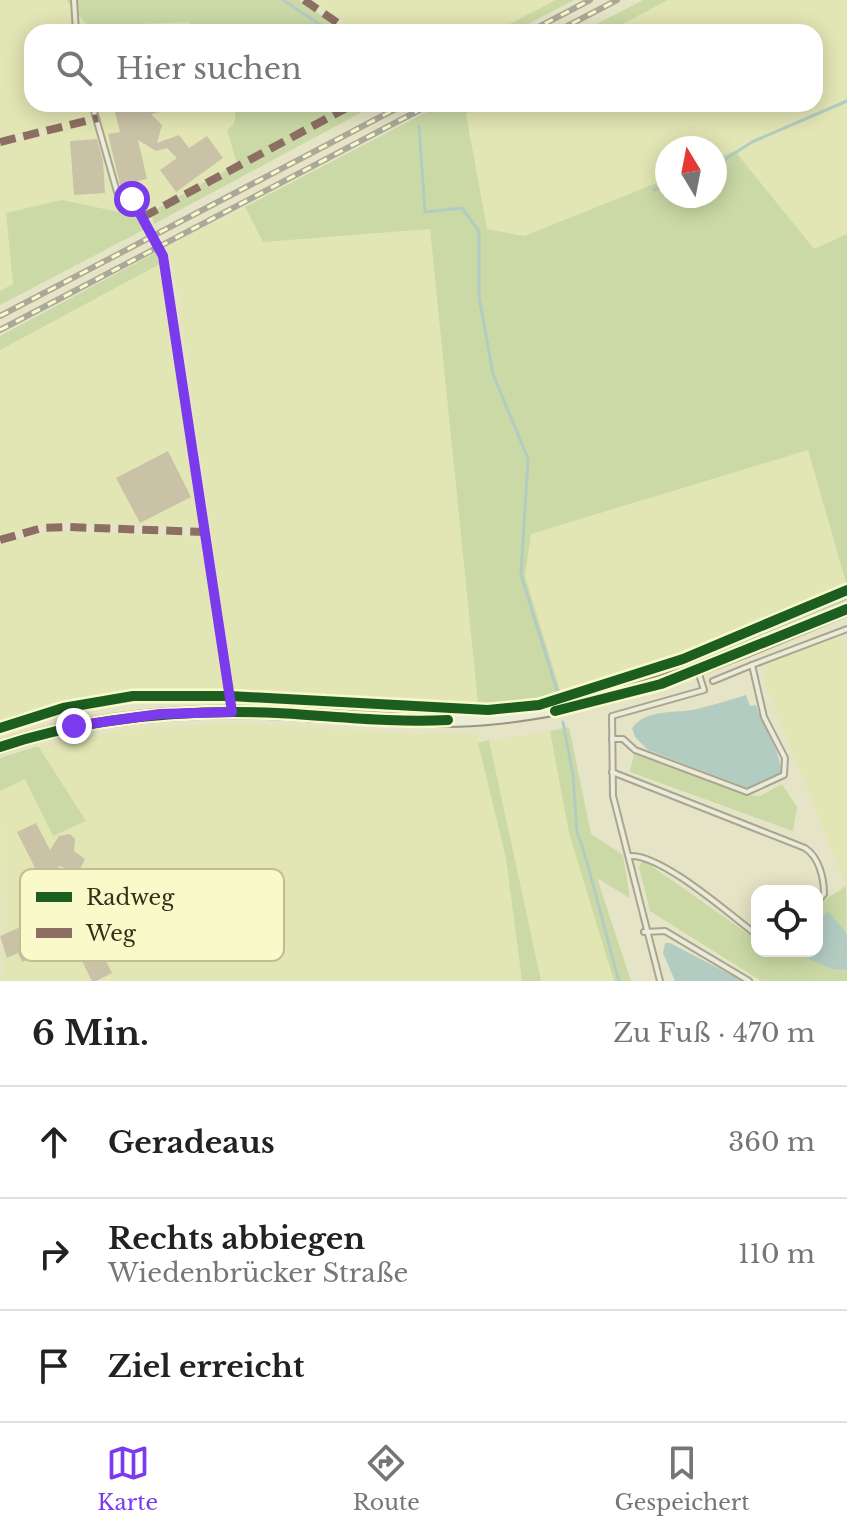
<!DOCTYPE html>
<html lang="de">
<head>
<meta charset="utf-8">
<style>
  body { margin:0; font-family:"Libre Baskerville",serif; background:#f2f2f2; color:#222 }
  .controls { position:absolute; right:24px; bottom:24px; display:grid; overflow:hidden; border-radius:16px; box-shadow:0 4px 20px #0003 }
  .controls button { width:72px; height:72px; display:grid; place-items:center; padding:0; border:0; border-bottom:2px solid #e0e0e0; background:#fff; color:#222; font:40px sans-serif }
  .compass { position:absolute; left:655px; top:136px; width:72px; height:72px; border-radius:50%; background:#fff; box-shadow:0 4px 20px #0003; rotate:350deg }
  .stop { position:absolute; width:24px; height:24px; margin:-18px; border:6px solid #7c3aed; border-radius:50%; background:#fff }
  .stop.end { background:#7c3aed; border-color:#fff; box-shadow:0 2px 8px #0008 }
  .list { margin:0; padding:0; list-style:none }
  h2 { display:flex; justify-content:space-between; align-items:center; height:104px; margin:0; padding:0 32px; font-size:34px }
  h2 small { font-size:26px; font-weight:400; color:#767676 }
  .list li { display:grid; grid-template-columns:52px 1fr auto; gap:24px; align-items:center; box-sizing:border-box; height:112px; padding:0 32px; border-top:2px solid #e0e0e0 }
  .list b { display:block; font-size:30px; white-space:nowrap }
  .list p { margin:0; font-size:26px; white-space:nowrap; color:#767676 }
  .list em { font-size:26px; font-style:normal; color:#767676 }
  .icon { flex:none; width:44px; height:44px; fill:none; stroke:currentColor; stroke-width:2; stroke-linecap:round; stroke-linejoin:round }
  .map { position:relative; flex:none; width:847px; height:981px; overflow:hidden }
  .search { position:absolute; background:#fff; box-shadow:0 4px 20px #0003; left:24px; right:24px; top:24px; height:88px; display:flex; align-items:center; gap:20px; box-sizing:border-box; padding:0 28px; border-radius:24px; color:#767676; font-size:30px }
  .sheet { height:440px; background:#fff }
  nav { display:flex; justify-content:space-around; align-items:center; box-sizing:border-box; height:112px; border-top:2px solid #e0e0e0; background:#fff; font-size:22px; color:#767676 }
  nav a { display:grid; justify-items:center; gap:4px }
  nav .on { color:#7c3aed }
  .map>svg:first-child { display:block }
  .farmland { fill:#e2e6b4 }
  .green { fill:#cbd9a6 }
  .water { fill:#b3ccc2 }
  .lines { fill:none; stroke-linecap:round; stroke-linejoin:round }
  .stream { stroke:#b3ccc2; stroke-width:3 }
  .building { fill:#c9c2a6 }
  .lane-casing { stroke:#a8a690; stroke-width:8 }
  .secondary-casing { stroke:#999680; stroke-width:15 }
  .lane { stroke:#ebebd9; stroke-width:4 }
  .secondary { stroke:#ebebd9; stroke-width:11 }
  .rail-casing { stroke:#aaa999; stroke-width:6 }
  .rail { stroke:#f9f9c9; stroke-width:3; stroke-dasharray:9; stroke-linecap:butt }
  .quiet { stroke:#8d6e63; stroke-width:8; stroke-dasharray:16 8; stroke-linecap:butt }
  .cycleway-casing { stroke:#f9f9c9; stroke-width:15 }
  .cycleway { stroke:#1b5e20; stroke-width:10 }
  .route { stroke:#7c3aed; stroke-width:10 }
  .key { fill:#f9f9c9; stroke:#bfbd94; stroke-width:2 }
  .key-label { font-size:22px; fill:#373019 }
</style>
</head>
<body>
<div class="map">
<svg width="847" height="981" viewBox="0 0 847 981">
  <rect width="100%" height="100%" fill="#e5e4c6"/>
  <g class="farmland">
    <path d="M0 0H66L88 26 189 22 193 32H32V104H237L239 108 234 124 227 130 238 164 138 216 62 200 13 284 0 291V146L49 134 47 128 0 139Z"/>
    <path d="M311 0H556L494 32H358Z"/>
    <path d="M668 0H847V234L814 249 735 151 715 159V148H667V179L523 236 487 229 466 113 478 104H815V32H607Z"/>
    <path d="M245 207 263 242 430 229 478 703H407L234 692 174 270 166 247Z"/>
    <path d="M160 264 200 526 62 522 0 535V350Z"/>
    <path d="M808 450 847 586 683 656 576 688 562 696 525 576 531 534Z"/>
    <path d="M69 531 202 537 226 693 114 694 52 704 0 722V544L44 533Z"/>
    <path d="M841 636 847 651V888L763 679 768 663Z"/>
    <path d="M232 722 416 734 477 733 506 858 522 981H2L0 791 25 779 54 775 38 746 121 730Z"/>
    <path d="M550 731 569 833 614 981H541L489 740Z"/>
  </g>
  <g class="green">
    <path d="M66 0H299L345 32H193L189 22 88 26Z"/>
    <path d="M556 0H574L513 32H494Z"/>
    <path d="M643 0H668L607 32H581Z"/>
    <path d="M237 104H377L154 224 151 212 237 164 227 130 234 124Z"/>
    <path d="M442 104H478L466 114 487 229 524 236 667 179V196H715V159L735 151 814 249 847 234V586L808 450 531 534 525 576 562 696 488 706 478 703 430 229 263 242 245 207Z"/>
    <path d="M62 200 138 216 145 229 0 305V291L13 284 6 213Z"/>
    <path d="M157 252 160 264 0 350V336Z"/>
    <path d="M569 727 591 834 623 855 630 898 597 878 631 981H614L569 833 550 731Z"/>
    <path d="M489 740 541 981H522L506 858 478 743Z"/>
    <path d="M38 746 86 821 53 836 25 779 0 791V758Z"/>
    <path d="M634 754 745 795 760 796 782 784 797 807 793 831 630 772Z"/>
    <path d="M643 860 757 940V951H817V905L846 886 847 981H761L650 911 639 867Z"/>
  </g>
  <g class="water">
    <path d="M746 695 750 706 756 705C763 728 781 750 781 773L773 780 748 788 648 750 635 737 632 728C647 708 676 714 697 709 713 705 730 700 746 695Z"/>
    <path d="M829 912 847 934V970L832 969 809 959 808 951H817V920Z"/>
    <path d="M665 943H670L743 981H675L663 953Z"/>
  </g>
  <g class="lines">
    <g class="stream">
      <path d="M283 0 331 32"/>
      <path d="M419 127 425 212 462 208 479 231V297L493 374 528 459 521 575 558 694"/>
      <path d="M715 166 752 142 847 101"/>
      <path d="M654 190 667 185"/>
      <path d="M573 698 658 677 847 598"/>
      <path d="M563 722 573 775 577 833C583 839 612 960 619 981"/>
    </g>
  </g>
  <g class="building">
    <path d="M113 104H181V107L151 114 162 125 157 143 179 135 189 148 207 136 223 158 176 192 160 170 177 158 167 148 156 151 138 140 147 179 120 185 108 134 120 132Z"/>
    <path d="M97 139 103 161 105 193 74 195 70 141Z"/>
    <path d="M168 451 191 497 140 523 116 478Z"/>
    <path d="M36 823 50 850 59 836 70 834 75 839 74 851 85 859 79 871 58 866 112 973 96 981H92L17 832Z"/>
    <path d="M25 925 38 955 22 962 18 953 7 958 0 936Z"/>
  </g>
  <g class="lines">
    <g class="lane-casing">
      <g id="lane">
        <path d="M74 0 76 32"/>
        <path d="M92 104 117 192 132 199 163 256 232 709"/>
        <path d="M752 665 847 629"/>
        <path d="M612 739H623L635 750 747 792 784 775 785 758 764 717 752 665 713 681"/>
        <path d="M612 772 805 848C819 857 824 878 824 894L817 902"/>
        <path d="M629 856C661 853 730 915 757 935"/>
        <path d="M644 932 665 931 749 981"/>
        <path d="M660 981 613 796 612 716 704 690 698 671"/>
      </g>
    </g>
    <g class="secondary-casing">
      <path id="secondary" d="M0 747C89 717 182 709 276 713 345 716 413 724 482 719 617 708 724 660 847 609"/>
    </g>
    <use href="#lane" class="lane"/>
    <use href="#secondary" class="secondary"/>
    <g class="rail-casing">
      <g id="rail">
        <path d="M529 32 590 0"/>
        <path d="M556 32 617 0"/>
        <path d="M0 316 405 104"/>
        <path d="M0 330 431 104"/>
      </g>
    </g>
    <use href="#rail" class="rail"/>
    <g class="quiet">
      <path d="M304 0 351 32"/>
      <path d="M0 142 98 118"/>
      <path d="M143 217 354 104"/>
      <path d="M0 540 42 528 69 527 206 532"/>
    </g>
    <g class="cycleway-casing">
      <g id="cycleway">
        <path d="M555 711 661 684 847 609"/>
        <path d="M0 728 63 708 133 696H230L488 710 539 705 683 659 847 590"/>
        <path d="M0 747C90 717 183 709 277 713 334 716 391 723 448 720"/>
      </g>
    </g>
    <use href="#cycleway" class="cycleway"/>
  </g>
  <g class="lines">
    <path class="route" d="M74 726 160 714 232 712 163 256 132 199"/>
  </g>
  <rect x="20" y="869" width="264" height="92" rx="12" class="key"/>
  <rect x="36" y="892" width="36" height="10" fill="#1b5e20"/>
  <rect x="36" y="928" width="36" height="10" fill="#8d6e63"/>
  <g class="key-label">
    <text x="86" y="905">Radweg</text>
    <text x="86" y="941">Weg</text>
  </g>
</svg>
<div class="controls">
<button><svg class="icon" aria-label="locate" viewBox="0 0 24 24"><circle cx="12" cy="12" r="6"/><path d="M12 2v4M12 18v4M2 12h4M18 12h4"/></svg></button>
</div>
<svg class="compass" viewBox="-18 -18 36 36"><path d="M0-13l5 13h-10z" fill="#e53935"/><path d="M0 13l5-13h-10z" fill="#767676"/></svg>
<div class="stop" style="left:132px;top:199px"></div>
<div class="stop end" style="left:74px;top:726px"></div>
<div class="search"><svg class="icon" aria-label="search" viewBox="0 0 24 24"><circle cx="10" cy="10" r="6"/><path d="M15 15l6 6"/></svg>Hier suchen</div>
</div>
<section class="sheet">
<h2>6 Min.<small>Zu Fuß · 470 m</small></h2>
<ul class="list">
<li><svg class="icon" aria-label="ahead" viewBox="0 0 24 24"><path d="M12 20V5M6 11l6-6 6 6"/></svg><div><b>Geradeaus</b></div><em>360 m</em></li>
<li><svg class="icon" aria-label="right" viewBox="0 0 24 24"><path d="M7 20v-9h11M14 6l5 5-5 5"/></svg><div><b>Rechts abbiegen</b><p>Wiedenbrücker Straße</p></div><em>110 m</em></li>
<li><svg class="icon" aria-label="arrive" viewBox="0 0 24 24"><path d="M6 21V4h12l-3 4 3 4H6"/></svg><div><b>Ziel erreicht</b></div></li>
</ul>
</section>
<nav>
<a class="on"><svg class="icon" aria-label="map" viewBox="0 0 24 24"><path d="M3 6l6-2 6 2 6-2v14l-6 2-6-2-6 2zM9 4v14M15 6v14"/></svg>Karte</a>
<a><svg class="icon" aria-label="directions" viewBox="0 0 24 24"><path d="M12 3l9 9-9 9-9-9zM9 14v-3h6M13 9l2 2-2 2"/></svg>Route</a>
<a><svg class="icon" aria-label="saved" viewBox="0 0 24 24"><path d="M7 4h10v16l-5-4-5 4z"/></svg>Gespeichert</a>
</nav>
</body>
</html>
